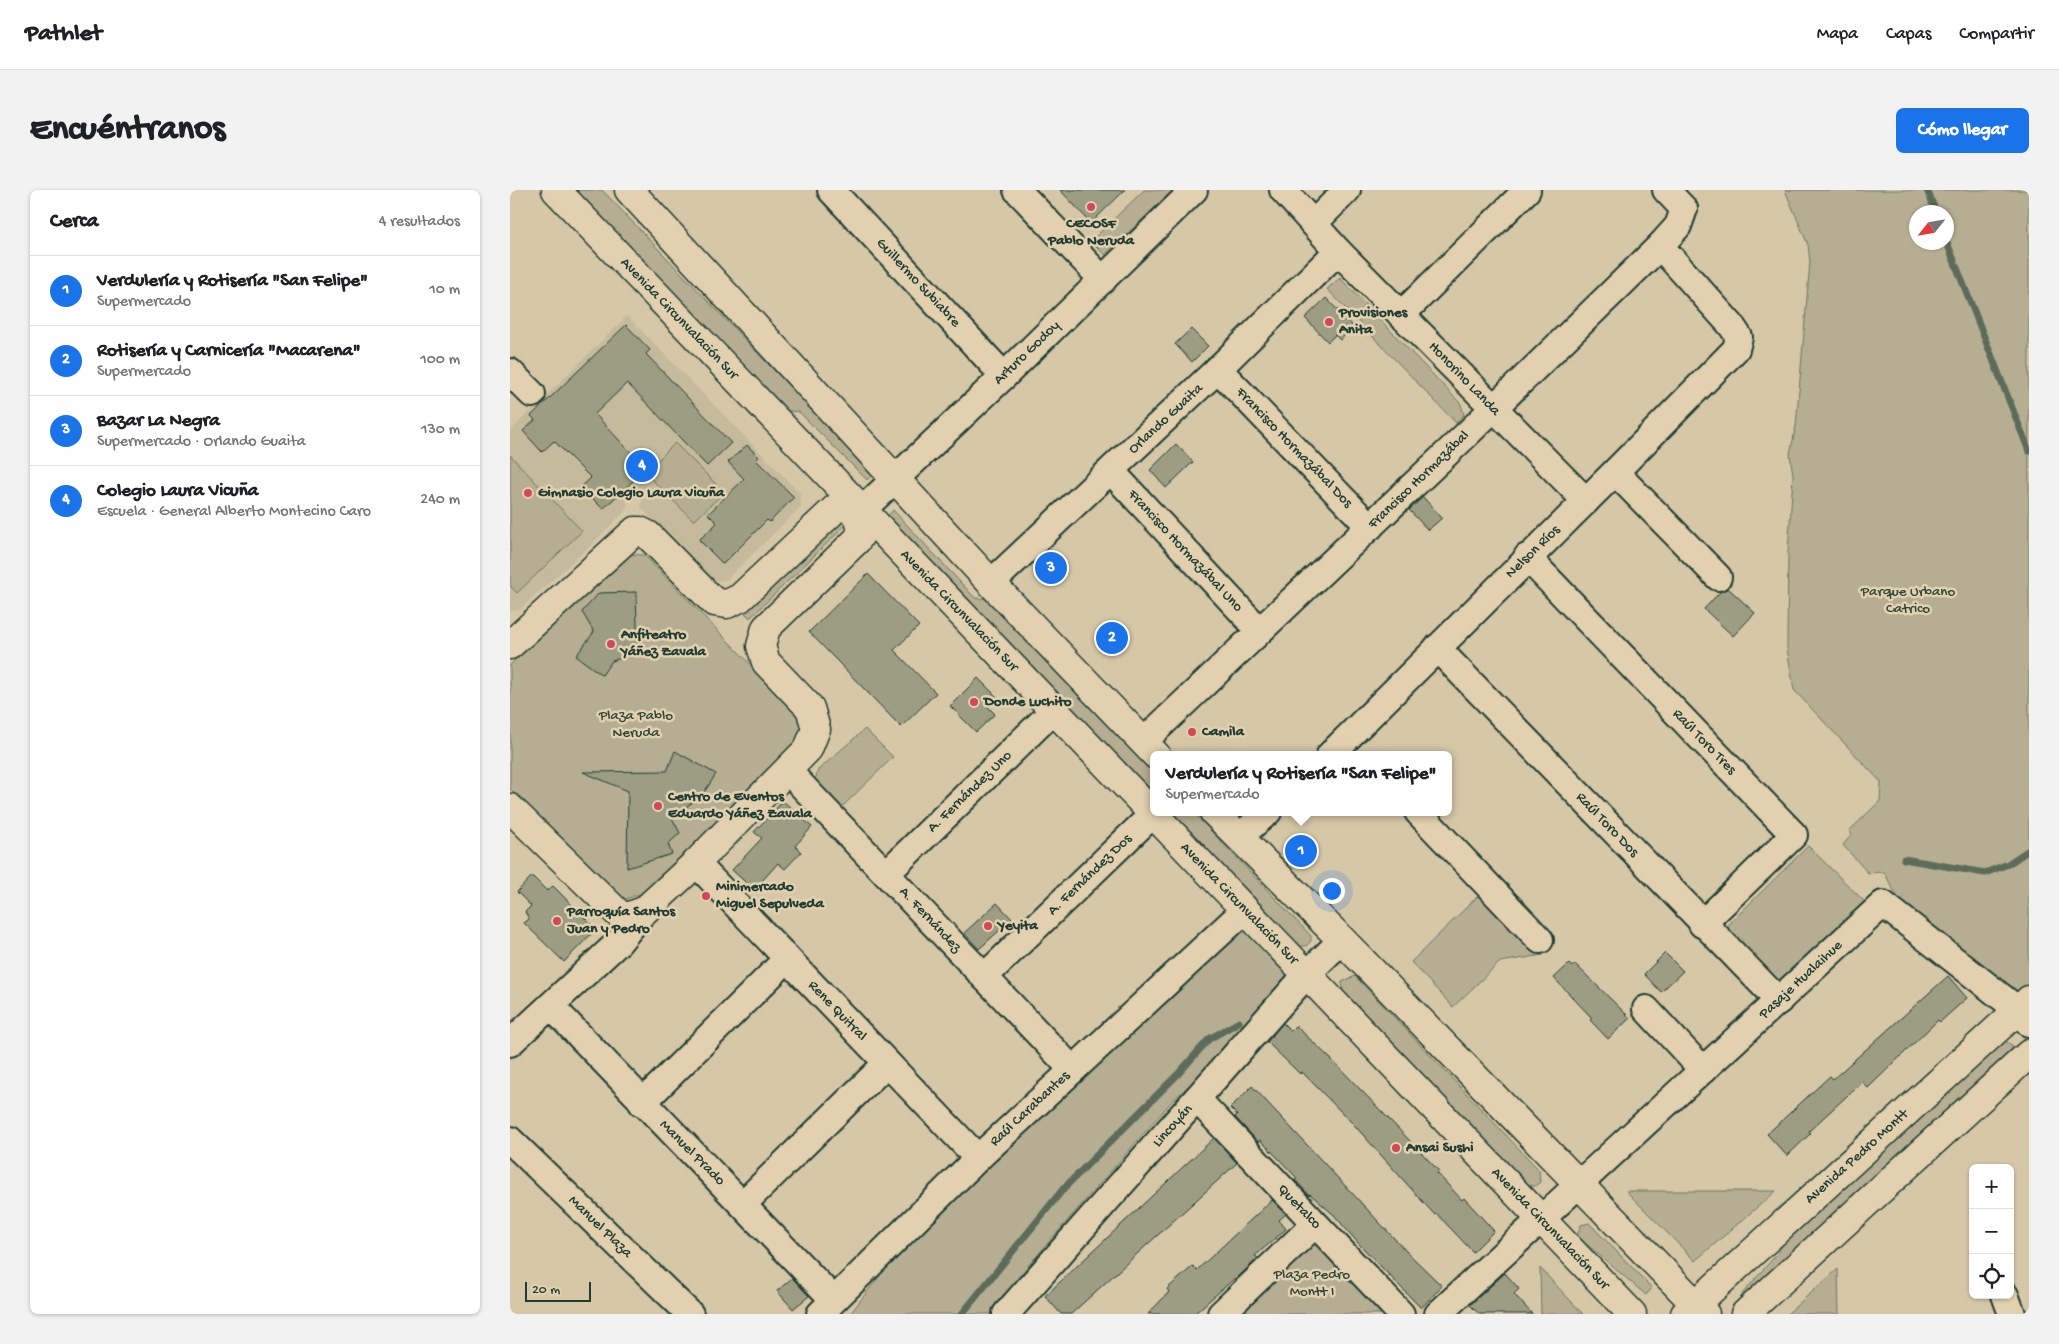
<!DOCTYPE html>
<html lang="es">
<head>
<meta charset="utf-8">
<style>
  body { margin:0; font-family:"Gochi Hand",sans-serif; background:#f2f2f2; color:#202124 }
  .controls { position:absolute; right:15px; bottom:15px; display:grid; overflow:hidden; border-radius:8px; box-shadow:0 1px 4px #0004 }
  .controls button { width:45px; height:45px; display:grid; place-items:center; padding:0; border:0; border-bottom:1px solid #e0e0e0; background:#fff; color:#202124; font:25px sans-serif }
  .compass { position:absolute; left:1399px; top:15px; width:45px; height:45px; border-radius:50%; background:#fff; box-shadow:0 1px 4px #0004; rotate:239deg }
  .scale { position:absolute; left:15px; bottom:12px; width:66px; box-sizing:border-box; padding-left:5px; border:2px solid #1f3d34; border-top:0; font-size:14px; line-height:18px; white-space:nowrap; color:#1f3d34; -webkit-text-stroke:4px #e2d0ae; paint-order:stroke }
  .you { position:absolute; left:821px; top:700px; width:18px; height:18px; margin:-12px; border:4px solid #fff; border-radius:50%; background:#1a73e8; box-shadow:0 0 0 8px #1a73e833 }
  .badge { display:grid; place-items:center; width:32px; height:32px; border-radius:50%; background:#1a73e8; color:#fff; font-size:16px; font-weight:700 }
  .pin { position:absolute; translate:-50% -50%; border:2px solid #fff; box-shadow:0 1px 5px #0006 }
  .popup { position:absolute; left:640px; top:561px; width:302px; height:65px; box-sizing:border-box; display:grid; place-content:center; border-radius:8px; background:#fff; filter:drop-shadow(0 1px 4px #0005); font-size:16px; white-space:nowrap; color:#757577 }
  .popup b { font-size:19px; color:#202124 }
  .popup::after { content:''; position:absolute; left:50%; top:100%; margin-left:-10px; border:10px solid transparent; border-top-color:#fff }
  .list { margin:0; padding:0; list-style:none }
  h2 { display:flex; justify-content:space-between; align-items:center; height:65px; margin:0; padding:0 20px; font-size:21px }
  h2 small { font-size:16px; font-weight:400; color:#757577 }
  .list li { display:grid; grid-template-columns:32px 1fr auto; gap:15px; align-items:center; box-sizing:border-box; height:70px; padding:0 20px; border-top:1px solid #e0e0e0 }
  .list b { display:block; font-size:19px; white-space:nowrap }
  .list p { margin:0; font-size:16px; white-space:nowrap; color:#757577 }
  .list em { font-size:16px; font-style:normal; color:#757577 }
  .icon { flex:none; width:28px; height:28px; fill:none; stroke:currentColor; stroke-width:2; stroke-linecap:round; stroke-linejoin:round }
  .map { position:relative; flex:none; width:1519px; height:1124px; overflow:hidden; border-radius:8px }
  header { display:flex; align-items:center; gap:30px; box-sizing:border-box; height:70px; padding:0 25px; background:#fff; border-bottom:1px solid #e0e0e0 }
  header strong { font-size:24px }
  nav { display:flex; gap:28px; margin-inline-start:auto; font-size:18px }
  .intro { display:flex; align-items:center; justify-content:space-between; box-sizing:border-box; height:120px; padding:0 30px }
  h1 { margin:0; font-size:35px }
  .button { padding:12px 22px; border-radius:8px; background:#1a73e8; color:#fff; font-size:18px; font-weight:700 }
  main { display:flex; gap:30px; padding:0 30px }
  aside { flex:1; background:#fff; border-radius:8px; box-shadow:0 1px 4px #0004 }
  .map>svg:first-child { display:block }
  .built { fill:#c5ba9c }
  .green { fill:#b5ae92; stroke:#6a7663; fill-rule:evenodd }
  .lines { fill:none; stroke-linecap:round; stroke-linejoin:round }
  .stream { stroke:#5d6c5a; stroke-width:7 }
  .building { fill:#9d9d83; stroke:#1f3d34 }
  .minor-casing { stroke:#1f3d34; stroke-width:30 }
  .tertiary-casing { stroke:#1f3d34; stroke-width:31 }
  .secondary-casing { stroke:#1f3d34; stroke-width:31 }
  .minor { stroke:#e2d0ae; stroke-width:26 }
  .tertiary { stroke:#e2d0ae; stroke-width:28 }
  .secondary { stroke:#e2d0ae; stroke-width:28 }
  .poi-dot { fill:#d1495b; stroke:#e2d0ae; stroke-width:2 }
  .labels { text-anchor:middle; dominant-baseline:central; stroke-width:5; stroke-linejoin:round; paint-order:stroke }
  .poi-label { font-size:15px; font-weight:bold; fill:#1f3d34; stroke:#e2d0ae; text-anchor:start }
  .street-label { font-size:15px; fill:#1f3d34; stroke:#e2d0ae }
  .park-label { font-size:15px; fill:#2e483d; stroke:#e2d0ae }
</style>
</head>
<body>
<header>
<strong>Pathlet</strong>
<nav><a>Mapa</a><a>Capas</a><a>Compartir</a></nav>
</header>
<div class="intro"><h1>Encuéntranos</h1><a class="button">Cómo llegar</a></div>
<main>
<aside>
<h2>Cerca<small>4 resultados</small></h2>
<ul class="list">
<li><span class="badge">1</span><div><b>Verdulería y Rotisería &quot;San Felipe&quot;</b><p>Supermercado</p></div><em>10 m</em></li>
<li><span class="badge">2</span><div><b>Rotisería y Carnicería &quot;Macarena&quot;</b><p>Supermercado</p></div><em>100 m</em></li>
<li><span class="badge">3</span><div><b>Bazar La Negra</b><p>Supermercado · Orlando Guaita</p></div><em>130 m</em></li>
<li><span class="badge">4</span><div><b>Colegio Laura Vicuña</b><p>Escuela · General Alberto Montecino Caro</p></div><em>240 m</em></li>
</ul>
</aside>
<div class="map">
<svg width="1519" height="1124" viewBox="0 0 1519 1124">
  <rect width="100%" height="100%" fill="#d6c7a7"/>
  <filter id="ink" filterUnits="userSpaceOnUse"><feTurbulence type="fractalNoise" baseFrequency=".02" numOctaves="2"/><feDisplacementMap in="SourceGraphic" scale="10" xChannelSelector="R" yChannelSelector="G"/><feConvolveMatrix kernelMatrix="1 2 1 2 8 2 1 2 1" color-interpolation-filters="sRGB"/></filter>
  <g filter="url(#ink)">
    <path class="built" d="M117 126 290 303 291 317 216 390 202 391 131 318 132 309 118 308 116 320 80 356 9 420 0 421V241Z"/>
    <g class="green">
      <path d="M64 0H92L363 284 357 290 289 222 271 220Z"/>
      <path d="M634 0H663L595 65 581 51Z"/>
      <path d="M1275 0H1519V824L1396 723 1374 682 1358 683 1333 655 1342 644 1339 641 1370 611 1371 592 1284 500 1277 458 1278 364 1283 285 1280 264 1286 236 1300 72 1298 55ZM1406 22H1436V52H1406Z"/>
      <path d="M830 88 951 214 954 225 946 233 817 99Z"/>
      <path d="M165 253 214 302 184 331 135 283Z"/>
      <path d="M0 265 72 341 7 403 0 396Z"/>
      <path d="M383 320 465 408 479 409 643 581V605L377 327Z"/>
      <path d="M335 325 340 331 240 428 234 422Z"/>
      <path d="M115 364 134 365 294 529V543L139 701 110 711 0 599V475Z"/>
      <path d="M355 539 383 567 332 617 305 590 308 580Z"/>
      <path d="M660 622H683L801 746V751L796 756H786Z"/>
      <path d="M1298 656 1357 714 1280 792 1263 793 1212 741Z"/>
      <path d="M975 699 1033 765 990 772 943 817 901 772Z"/>
      <path d="M733 736 785 788 706 871 663 910 510 1085 484 1121 481 1124H340L384 1067 430 1026 468 985Z"/>
      <path d="M845 786 1029 980 1030 992 1025 996H1017L833 802 832 792Z"/>
      <path d="M1493 850 1502 855V860L1300 1047 1237 1110 1232 1104 1267 1064 1285 1033Z"/>
      <path d="M1116 1001H1266L1185 1071Z"/>
      <path d="M1079 1033 1142 1098 1136 1105 1067 1046 1071 1035Z"/>
      <path d="M804 1050 876 1124H726Z"/>
      <path d="M1030 1078 1073 1124H1031Z"/>
      <path d="M1328 1079 1329 1124H1277Z"/>
    </g>
    <g class="lines">
      <g class="stream">
        <path d="M1417 0 1426 22"/>
        <path d="M1436 50 1519 261"/>
        <path d="M1394 669 1475 683 1498 674 1519 660"/>
        <path d="M452 1124 554 998 669 883 699 849 729 832"/>
      </g>
    </g>
    <g class="building">
      <path d="M550 0H615L581 33Z"/>
      <path d="M816 108 844 137 830 150 825 145 818 152 795 128Z"/>
      <path d="M116 135 140 160 136 164 221 253 197 276 117 193 85 224 136 279 93 319 71 297 81 288 44 251 32 262 13 241 25 230 21 226Z"/>
      <path d="M681 139 698 156 682 172 665 154Z"/>
      <path d="M666 254 683 272 656 298 640 280Z"/>
      <path d="M237 255 249 267 246 270 284 307 260 332 257 330 213 374 189 350 207 333 198 324 234 289 218 272Z"/>
      <path d="M913 307 932 328 918 340 899 320Z"/>
      <path d="M358 384 409 436 384 460 426 503 391 537 299 442Z"/>
      <path d="M1218 398 1245 423 1223 446 1194 419 1210 402Z"/>
      <path d="M126 402 128 466 115 467 102 471 92 485 66 466 84 442 72 422 89 403Z"/>
      <path d="M468 488 487 507 478 517 485 524 466 542 440 516Z"/>
      <path d="M165 561 206 584 193 604 162 628 170 643 158 654 162 664 117 678 118 601 73 582 157 581Z"/>
      <path d="M273 611 302 637 285 656 291 662 275 679 268 673 244 700 222 680 252 648 244 642Z"/>
      <path d="M22 686 37 701 43 696 86 739 54 772 14 733 19 729 15 722 21 716 7 702Z"/>
      <path d="M487 713 502 729 469 759 454 743Z"/>
      <path d="M1155 763 1173 781 1151 802 1134 784Z"/>
      <path d="M1059 774 1062 777 1065 774 1120 828 1098 849 1080 830 1082 828 1044 788Z"/>
      <path d="M1438 786 1457 808 1430 832 1428 830 1358 898 1352 892 1299 941 1301 943 1277 966 1257 944 1320 886 1323 889Z"/>
      <path d="M773 833 781 841 786 836 822 870 929 981 927 983 952 1010 954 1008 984 1041 963 1062 927 1024 925 1025 913 1012 845 936 792 882 790 884 757 852Z"/>
      <path d="M742 896 896 1061 932 1096 911 1118 849 1054 824 1025 800 1004 799 1005 785 990 787 988 765 965 750 950 748 952 725 927 727 925 720 918Z"/>
      <path d="M704 948 727 973 561 1124H551L535 1106Z"/>
      <path d="M762 1010 776 1024 769 1030 776 1039 745 1066 748 1068 726 1089 725 1088 684 1124H638L659 1102 657 1099 683 1076 687 1080Z"/>
      <path d="M995 1083 1009 1099 1004 1104 1022 1124H969L960 1115Z"/>
      <path d="M282 1088 299 1106 283 1119 267 1101Z"/>
    </g>
    <g class="lines">
      <g class="minor-casing">
        <g id="minor">
          <path d="M321 0 494 186"/>
          <path d="M507 0 593 90"/>
          <path d="M773 0 828 61 1076 311"/>
          <path d="M804 33 837 0"/>
          <path d="M891 125 1017 0"/>
          <path d="M708 179 860 337"/>
          <path d="M0 182 22 204"/>
          <path d="M601 281 749 440"/>
          <path d="M1105 282 1208 387"/>
          <path d="M348 324 494 186 684 0"/>
          <path d="M1017 367 1284 645 1192 734"/>
          <path d="M481 393 708 179 828 61"/>
          <path d="M927 458 1269 811"/>
          <path d="M633 552 955 246 1150 56 1168 36 1174 19 1156 0"/>
          <path d="M820 565 1105 282 1226 159 1229 147 1221 135 1150 56"/>
          <path d="M278 581 562 879"/>
          <path d="M908 622 1030 750"/>
          <path d="M729 647 758 622"/>
          <path d="M186 673 468 968"/>
          <path d="M377 683 544 520"/>
          <path d="M474 787 643 624"/>
          <path d="M41 816 323 1109"/>
          <path d="M1136 819 1193 880"/>
          <path d="M0 853 108 753 134 721"/>
          <path d="M687 909 891 1124"/>
          <path d="M132 913 277 769"/>
          <path d="M0 950 180 1124"/>
          <path d="M233 1014 377 873"/>
          <path d="M1495 1105 1502 1124"/>
          <path d="M310 1124 468 968 735 720"/>
          <path d="M496 1124 797 784 832 750"/>
          <path d="M711 1124 805 1034"/>
          <path d="M928 1124 1373 714 1508 820 1519 833"/>
        </g>
      </g>
      <g class="tertiary-casing">
        <path id="tertiary" d="M0 455 125 341H130L138 345 204 412 217 414 230 408 326 318 336 317 348 324 352 342 347 350 256 438 251 456 256 472 300 518 306 539 298 559 186 673 134 721 113 728 0 618"/>
      </g>
      <g class="secondary-casing">
        <g id="secondary">
          <path d="M46 0 1122 1124"/>
          <path d="M119 0 481 393 646 565"/>
          <path d="M704 622 832 750 1195 1124"/>
          <path d="M1175 1124 1519 810"/>
          <path d="M1235 1124 1519 864"/>
        </g>
      </g>
      <use href="#minor" class="minor"/>
      <use href="#tertiary" class="tertiary"/>
      <use href="#secondary" class="secondary"/>
    </g>
  </g>
  <g class="poi-dot">
    <circle cx="581" cy="17" r="5"/>
    <circle cx="819" cy="132" r="5"/>
    <circle cx="18" cy="303" r="5"/>
    <circle cx="101" cy="454" r="5"/>
    <circle cx="464" cy="512" r="5"/>
    <circle cx="682" cy="542" r="5"/>
    <circle cx="148" cy="616" r="5"/>
    <circle cx="196" cy="706" r="5"/>
    <circle cx="47" cy="731" r="5"/>
    <circle cx="478" cy="736" r="5"/>
    <circle cx="886" cy="958" r="5"/>
  </g>
  <g class="labels">
    <g class="poi-label">
      <text x="581" y="34" text-anchor="middle">CECOSF<tspan x="581" dy="17">Pablo Neruda</tspan></text>
      <text x="829" y="123">Provisiones<tspan x="829" dy="17">Anita</tspan></text>
      <text x="28" y="303">Gimnasio Colegio Laura Vicuña</text>
      <text x="111" y="445">Anfiteatro<tspan x="111" dy="17">Yáñez Zavala</tspan></text>
      <text x="474" y="512">Donde Luchito</text>
      <text x="692" y="542">Camila</text>
      <text x="158" y="607">Centro de Eventos<tspan x="158" dy="17">Eduardo Yáñez Zavala</tspan></text>
      <text x="206" y="697">Minimercado<tspan x="206" dy="17">Miguel Sepulveda</tspan></text>
      <text x="57" y="722">Parroquía Santos<tspan x="57" dy="17">Juan y Pedro</tspan></text>
      <text x="488" y="736">Yeyita</text>
      <text x="896" y="958">Ansai Sushi</text>
    </g>
    <g class="street-label">
      <text transform="translate(408 93) rotate(47)">Guillermo Subiabre</text>
      <text transform="translate(169 129) rotate(46)">Avenida Circunvalación Sur</text>
      <text transform="translate(517 163) rotate(-44)">Arturo Godoy</text>
      <text transform="translate(954 189) rotate(46)">Honorino Landa</text>
      <text transform="translate(656 229) rotate(-43)">Orlando Guaita</text>
      <text transform="translate(784 258) rotate(46)">Francisco Hormazábal Dos</text>
      <text transform="translate(909 290) rotate(-44)">Francisco Hormazábal</text>
      <text transform="translate(675 361) rotate(47)">Francisco Hormazábal Uno</text>
      <text transform="translate(1023 362) rotate(-44)">Nelson Ríos</text>
      <text transform="translate(449 421) rotate(46)">Avenida Circunvalación Sur</text>
      <text transform="translate(1194 552) rotate(46)">Raúl Toro Tres</text>
      <text transform="translate(460 602) rotate(-44)">A. Fernández Uno</text>
      <text transform="translate(1097 635) rotate(46)">Raúl Toro Dos</text>
      <text transform="translate(580 685) rotate(-44)">A. Fernández Dos</text>
      <text transform="translate(729 714) rotate(46)">Avenida Circunvalación Sur</text>
      <text transform="translate(420 730) rotate(47)">A. Fernández</text>
      <text transform="translate(1291 790) rotate(-43)">Pasaje Hualaihue</text>
      <text transform="translate(327 821) rotate(46)">Rene Quitral</text>
      <text transform="translate(520 919) rotate(-43)">Raúl Carabantes</text>
      <text transform="translate(663 936) rotate(-48)">Lincoyán</text>
      <text transform="translate(182 963) rotate(45)">Manuel Prado</text>
      <text transform="translate(1347 967) rotate(-42)">Avenida Pedro Montt</text>
      <text transform="translate(789 1017) rotate(46)">Quetalco</text>
      <text transform="translate(90 1037) rotate(44)">Manuel Plaza</text>
      <text transform="translate(1040 1039) rotate(46)">Avenida Circunvalación Sur</text>
    </g>
    <g class="park-label">
      <text x="1398" y="402">Parque Urbano<tspan x="1398" dy="17">Catrico</tspan></text>
      <text x="126" y="526">Plaza Pablo<tspan x="126" dy="17">Neruda</tspan></text>
      <text x="802" y="1085">Plaza Pedro<tspan x="802" dy="17">Montt I</tspan></text>
    </g>
  </g>
</svg>
<div class="controls">
<button>+</button>
<button>−</button>
<button><svg class="icon" aria-label="locate" viewBox="0 0 24 24"><circle cx="12" cy="12" r="6"/><path d="M12 2v4M12 18v4M2 12h4M18 12h4"/></svg></button>
</div>
<svg class="compass" viewBox="-18 -18 36 36"><path d="M0-13l5 13h-10z" fill="#e53935"/><path d="M0 13l5-13h-10z" fill="#757577"/></svg>
<div class="scale">20 m</div>
<div class="you"></div>
<div class="pin badge" style="left:791px;top:661px">1</div>
<div class="popup"><b>Verdulería y Rotisería &quot;San Felipe&quot;</b>Supermercado</div>
<div class="pin badge" style="left:602px;top:448px">2</div>
<div class="pin badge" style="left:541px;top:378px">3</div>
<div class="pin badge" style="left:132px;top:276px">4</div>
</div>
</main>
</body>
</html>
